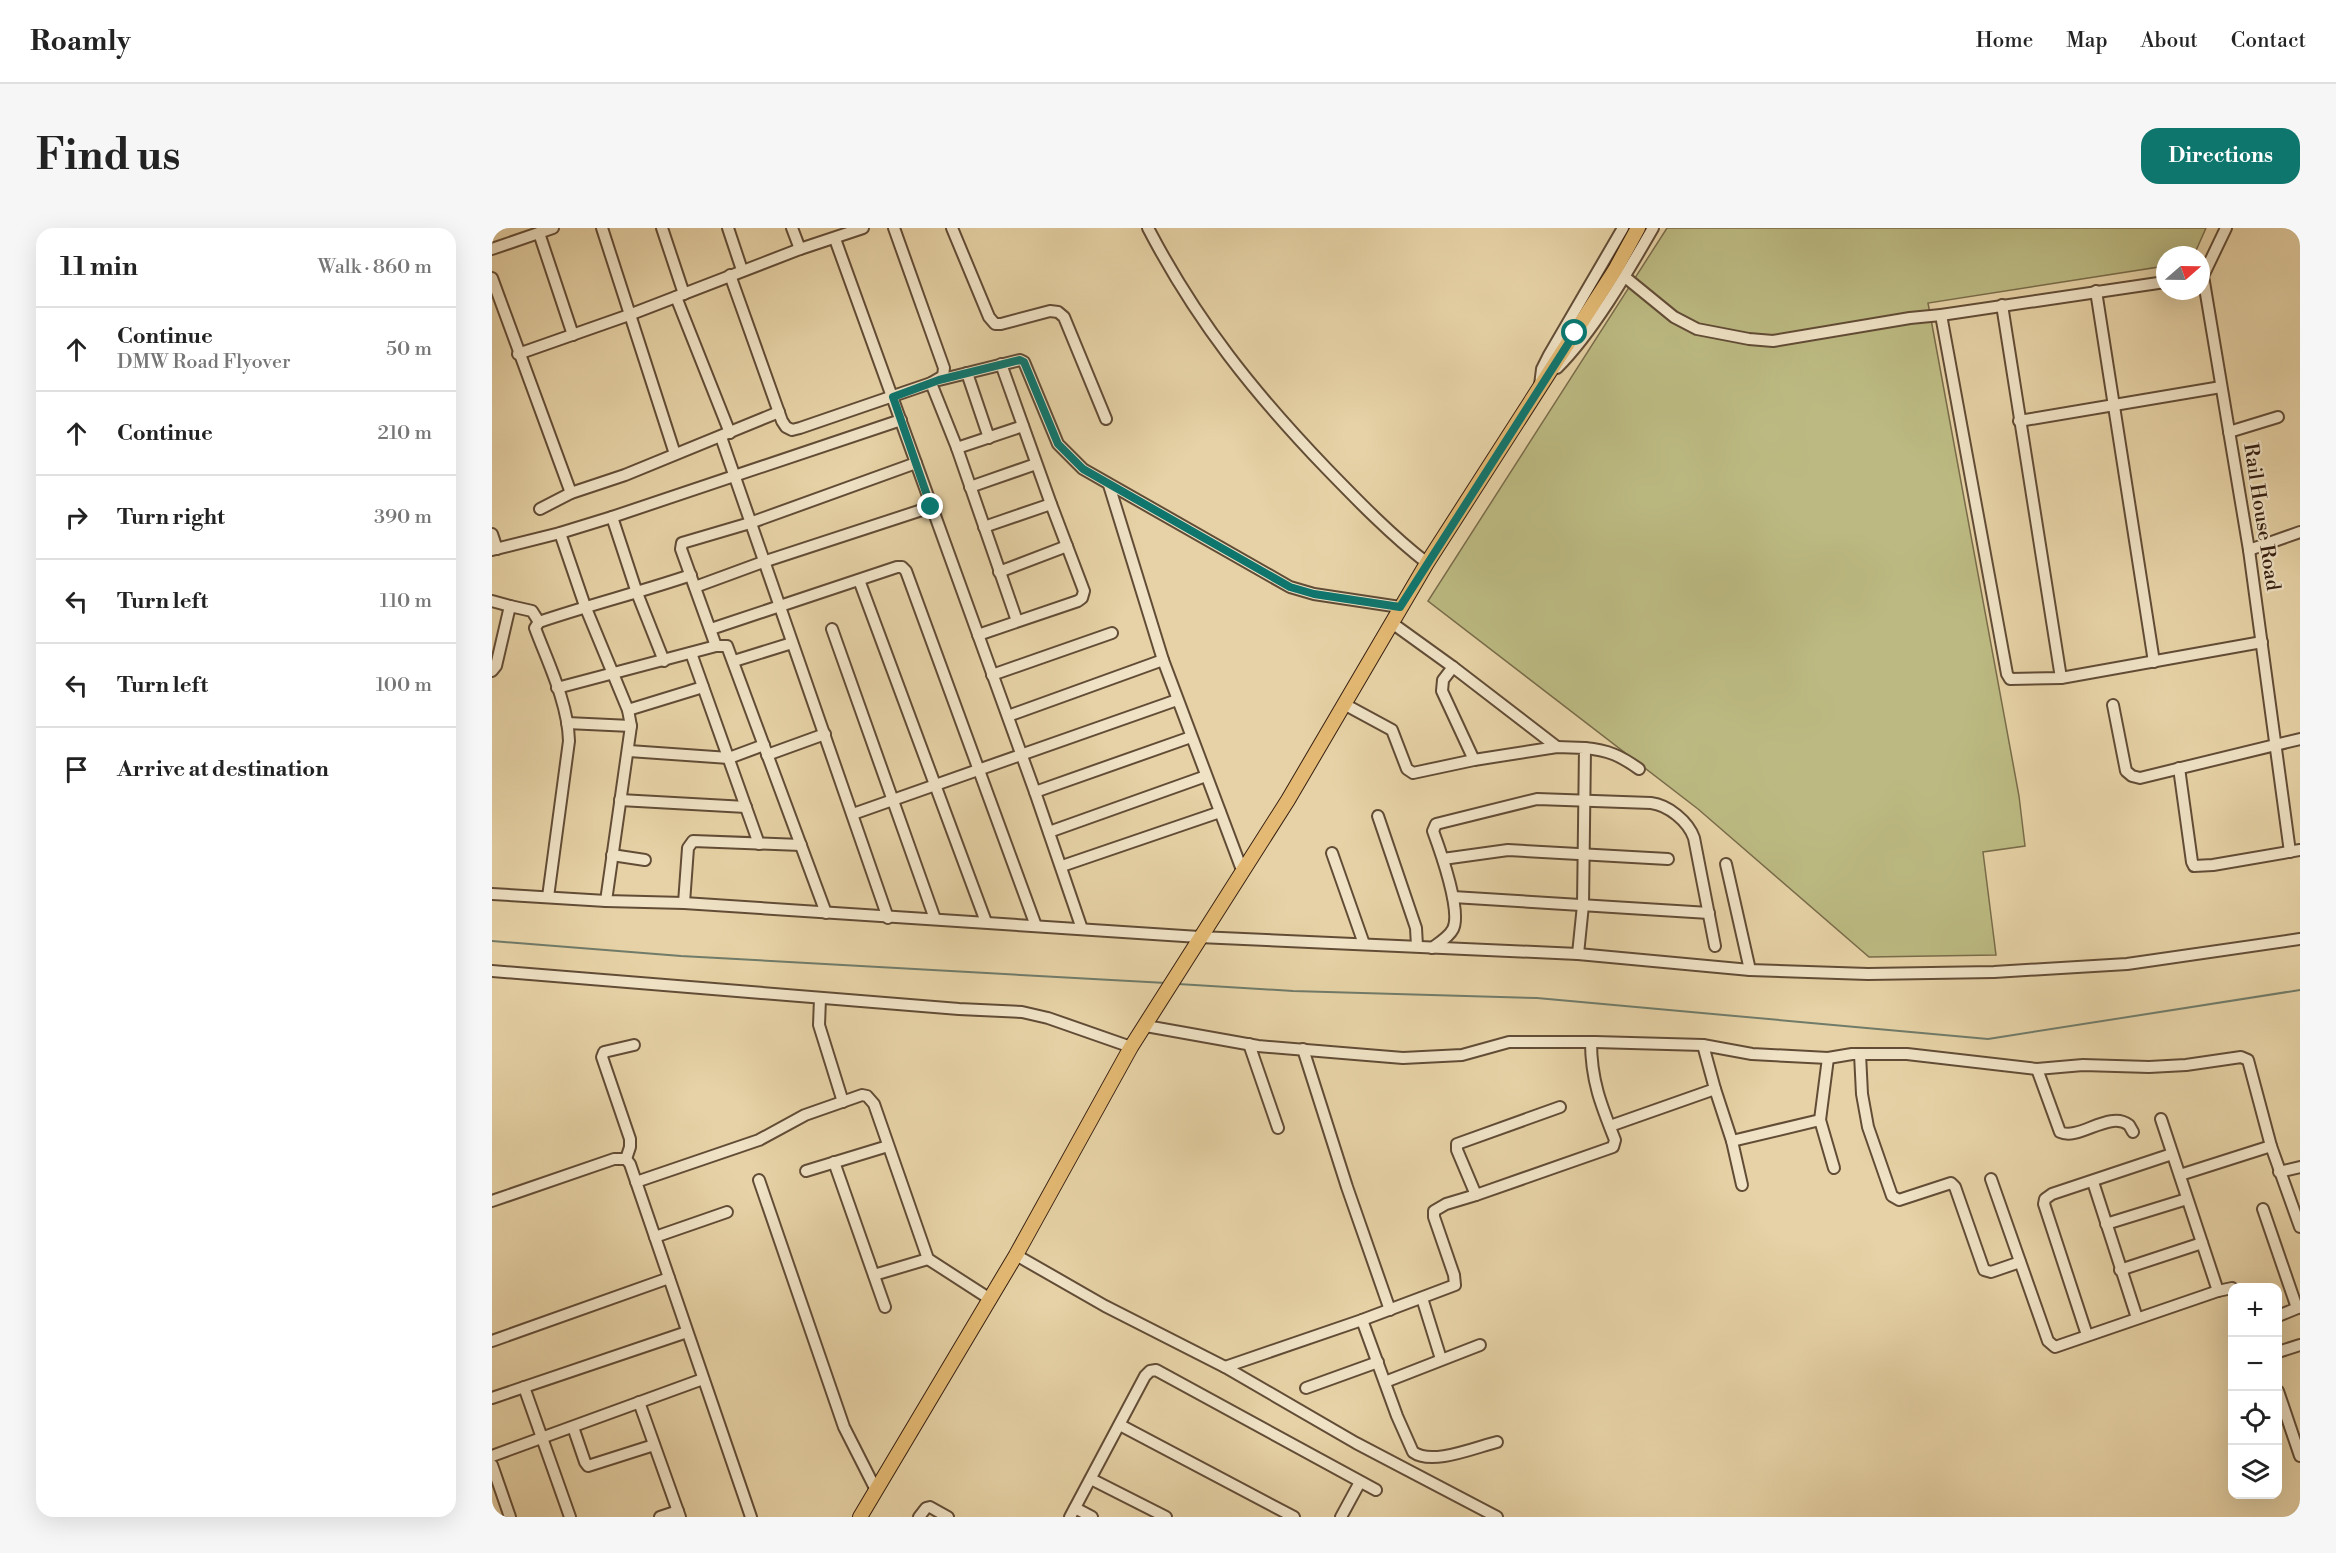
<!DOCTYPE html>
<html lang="en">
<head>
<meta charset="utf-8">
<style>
  body { margin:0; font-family:"Libre Bodoni",serif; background:#f6f6f6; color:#222 }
  .controls { position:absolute; right:18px; bottom:18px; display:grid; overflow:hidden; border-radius:12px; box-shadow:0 6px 24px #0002 }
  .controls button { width:54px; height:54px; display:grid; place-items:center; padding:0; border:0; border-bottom:2px solid #e0e0e0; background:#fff; color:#222; font:30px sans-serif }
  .compass { position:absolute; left:1664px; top:18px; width:54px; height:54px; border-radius:50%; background:#fff; box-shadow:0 6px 24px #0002; rotate:70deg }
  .stop { position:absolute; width:18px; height:18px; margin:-14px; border:4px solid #0f766e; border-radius:50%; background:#fff }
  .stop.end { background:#0f766e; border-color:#fff; box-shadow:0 2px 6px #0008 }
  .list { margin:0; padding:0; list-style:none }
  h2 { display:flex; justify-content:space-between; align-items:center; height:78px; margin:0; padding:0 24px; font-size:26px }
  h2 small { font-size:20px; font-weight:400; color:#767676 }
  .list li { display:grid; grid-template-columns:39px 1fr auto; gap:18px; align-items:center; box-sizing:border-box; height:84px; padding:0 24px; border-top:2px solid #e0e0e0 }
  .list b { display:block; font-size:22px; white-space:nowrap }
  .list p { margin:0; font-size:20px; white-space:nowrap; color:#767676 }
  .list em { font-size:20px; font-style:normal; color:#767676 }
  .icon { flex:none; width:33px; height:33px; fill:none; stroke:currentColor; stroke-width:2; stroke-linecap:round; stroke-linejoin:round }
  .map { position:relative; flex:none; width:1808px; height:1289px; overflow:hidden; border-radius:18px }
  header { display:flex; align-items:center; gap:36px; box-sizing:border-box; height:84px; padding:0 30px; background:#fff; border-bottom:2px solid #e0e0e0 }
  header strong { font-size:28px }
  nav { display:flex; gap:33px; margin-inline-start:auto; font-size:21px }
  .intro { display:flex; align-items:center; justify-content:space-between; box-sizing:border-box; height:144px; padding:0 36px }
  h1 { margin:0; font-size:42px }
  .button { padding:15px 27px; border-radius:18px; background:#0f766e; color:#fff; font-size:21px; font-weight:700 }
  main { display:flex; gap:36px; padding:0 36px }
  aside { flex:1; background:#fff; border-radius:18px; box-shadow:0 6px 24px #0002 }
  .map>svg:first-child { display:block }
  .green { fill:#bcba82; stroke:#796c4a; stroke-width:1.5 }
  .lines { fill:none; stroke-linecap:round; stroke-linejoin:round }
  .stream { stroke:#707b69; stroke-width:2 }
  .minor-casing { stroke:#624c36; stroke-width:14 }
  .major-casing { stroke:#361f11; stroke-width:16 }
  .minor { stroke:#efe2c5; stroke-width:10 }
  .major { stroke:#e3b973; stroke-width:14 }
  .route { stroke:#0f766e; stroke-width:8 }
  .labels { text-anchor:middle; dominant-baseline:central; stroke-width:4.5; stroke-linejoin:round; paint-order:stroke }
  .street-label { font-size:20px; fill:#361f11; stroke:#efe2c5 }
</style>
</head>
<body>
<header>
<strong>Roamly</strong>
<nav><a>Home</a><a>Map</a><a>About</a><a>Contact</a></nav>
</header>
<div class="intro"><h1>Find us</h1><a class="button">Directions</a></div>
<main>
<aside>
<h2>11 min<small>Walk · 860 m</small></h2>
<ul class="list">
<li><svg class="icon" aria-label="ahead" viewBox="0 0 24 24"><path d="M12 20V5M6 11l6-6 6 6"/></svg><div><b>Continue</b><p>DMW Road Flyover</p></div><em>50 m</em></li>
<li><svg class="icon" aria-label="ahead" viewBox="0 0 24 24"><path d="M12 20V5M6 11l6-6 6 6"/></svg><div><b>Continue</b></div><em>210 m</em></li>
<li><svg class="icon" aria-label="right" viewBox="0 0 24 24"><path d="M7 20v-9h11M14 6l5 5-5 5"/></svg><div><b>Turn right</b></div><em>390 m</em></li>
<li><svg class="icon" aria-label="left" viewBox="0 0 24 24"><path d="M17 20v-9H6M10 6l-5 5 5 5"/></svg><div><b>Turn left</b></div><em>110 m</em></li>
<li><svg class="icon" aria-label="left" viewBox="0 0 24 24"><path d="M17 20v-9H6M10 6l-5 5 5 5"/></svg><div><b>Turn left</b></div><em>100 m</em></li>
<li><svg class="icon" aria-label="arrive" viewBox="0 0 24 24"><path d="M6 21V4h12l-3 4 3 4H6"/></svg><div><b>Arrive at destination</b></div></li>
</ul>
</aside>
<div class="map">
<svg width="1808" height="1289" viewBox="0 0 1808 1289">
  <rect width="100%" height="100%" fill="#e6d2a6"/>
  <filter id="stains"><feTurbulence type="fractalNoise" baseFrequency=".00333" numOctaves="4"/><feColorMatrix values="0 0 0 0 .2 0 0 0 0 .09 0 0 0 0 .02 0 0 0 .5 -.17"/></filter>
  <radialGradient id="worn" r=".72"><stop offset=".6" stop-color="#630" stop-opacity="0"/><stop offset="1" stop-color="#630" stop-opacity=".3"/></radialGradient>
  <path class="green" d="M1175 0H1714L1702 27H1673V38L1436 75 1527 568 1533 618 1491 624 1504 727 1377 729 1206 581 936 373Z"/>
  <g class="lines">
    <g class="stream">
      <path d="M0 713 189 728 674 755"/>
      <path d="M686 756 801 763 1045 770 1496 811 1808 762"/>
    </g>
    <g class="minor-casing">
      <g id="minor">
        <path d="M110 0 183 226"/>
        <path d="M170 0 192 66"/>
        <path d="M236 0 250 42"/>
        <path d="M300 0 308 21"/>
        <path d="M460 0 497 89 503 96H509L558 83 566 84 572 89 614 191"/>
        <path d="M656 0C705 94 762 165 835 241 866 273 899 307 935 335"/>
        <path d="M1734 0 1711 48 1757 322 1798 624"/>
        <path d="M47 5 81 107"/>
        <path d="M343 11 543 564 590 701"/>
        <path d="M0 21 61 0"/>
        <path d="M238 47 290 193 294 199 300 202 308 200 439 155 451 148 452 140 402 0"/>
        <path d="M1133 49 1182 89 1205 101 1257 111 1281 113 1418 90 1449 87 1673 54"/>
        <path d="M0 50 79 265"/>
        <path d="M1604 63 1662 434"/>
        <path d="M184 69 238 205"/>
        <path d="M1510 77 1569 450"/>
        <path d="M1449 87 1515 446 1518 451 1569 450 1770 414"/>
        <path d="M26 126 137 87 308 21 371 0"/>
        <path d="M1065 140C1101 104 1135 45 1161 0"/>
        <path d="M475 145 497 210"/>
        <path d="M447 152 528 132 532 134 566 216 591 241 798 359 822 366 908 379"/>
        <path d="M439 155 465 220 525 393"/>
        <path d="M1048 157 1050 141 1057 127 1131 0"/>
        <path d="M1527 193 1729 159"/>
        <path d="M1737 204 1786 189"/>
        <path d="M229 209 396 690"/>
        <path d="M465 220 531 198"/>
        <path d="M617 257 671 432 750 642"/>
        <path d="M478 259 544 236"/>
        <path d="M48 281 79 265 133 247 287 184"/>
        <path d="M120 289 145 365 172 433"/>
        <path d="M492 299 559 276"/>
        <path d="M68 305 93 378 136 482 139 498 114 673"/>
        <path d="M0 306 5 321"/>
        <path d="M0 322 68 305 120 289 409 192"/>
        <path d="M1757 322 1808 304"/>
        <path d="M507 344 575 318"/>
        <path d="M367 352 494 694"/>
        <path d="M203 359 271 334 439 279"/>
        <path d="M0 373 18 378"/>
        <path d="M900 395 961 439 1065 519"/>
        <path d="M219 401 405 339H410L414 343 544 698"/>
        <path d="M340 401 443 691"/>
        <path d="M486 407 586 373 590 370 592 363 559 276 509 136"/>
        <path d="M224 418 189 321 190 315 258 295 424 235"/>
        <path d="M199 425 267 616"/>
        <path d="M242 433 300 415"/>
        <path d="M961 439 951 452 950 463 982 532"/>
        <path d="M0 443 4 438 18 378 40 383 47 394"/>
        <path d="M500 447 620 405"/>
        <path d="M65 460 224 418H235L334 685"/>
        <path d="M852 476 900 502 915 541 921 545 982 532 1065 519 1093 520 1091 677 1086 726"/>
        <path d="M1621 477 1634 543 1640 548 1648 550 1808 511"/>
        <path d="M136 482 211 459"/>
        <path d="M516 488 671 432"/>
        <path d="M75 495 139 498"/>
        <path d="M1093 520C1116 522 1129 528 1147 541"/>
        <path d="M137 523 237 530 272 517"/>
        <path d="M275 527 333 506"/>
        <path d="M1687 540 1700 634 1702 638 1721 637 1808 622"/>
        <path d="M543 564 699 509"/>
        <path d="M128 572 254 579"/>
        <path d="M361 586 685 472"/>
        <path d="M886 588 924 700 925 718"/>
        <path d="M557 604 714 548"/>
        <path d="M840 625 872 716"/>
        <path d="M120 627 153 632"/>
        <path d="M951 631 1016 622 1176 631"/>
        <path d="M1234 636 1258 742"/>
        <path d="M570 638 728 584"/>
        <path d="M0 666 114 673 192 675 707 709 1086 726 1258 742 1376 746 1502 744 1635 736 1808 711"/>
        <path d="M56 669 77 513C76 475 56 435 43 400L47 394C97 377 149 364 199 347"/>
        <path d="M961 669 1217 685"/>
        <path d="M192 675 196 620 201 613 309 617"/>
        <path d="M940 720C947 715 957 709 961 701 970 683 948 622 941 603L944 596 1045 571 1159 575C1176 577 1196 593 1202 610L1223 718"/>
        <path d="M0 743 467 781 530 784 556 790 639 819"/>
        <path d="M328 770 327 797 351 874"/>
        <path d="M654 798 766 818 911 830 970 827 1017 814H1103L1211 817 1260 826 1336 830 1360 826H1415L1545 841 1591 837 1657 839 1694 837 1749 829 1756 832 1779 918 1808 999"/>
        <path d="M757 816 786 900"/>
        <path d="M811 821 855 959 898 1082"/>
        <path d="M1368 826 1370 866 1376 899 1400 968 1407 972 1459 955 1463 959 1492 1042 1499 1044 1528 1034"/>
        <path d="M1336 830 1328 892 1342 940"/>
        <path d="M1545 841 1568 904C1587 913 1617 882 1637 897L1641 904"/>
        <path d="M1223 861 1240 913 1250 957"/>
        <path d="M1068 879 965 916V922L984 967 1121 919 1123 912C1109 877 1099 852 1099 814"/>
        <path d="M1669 891 1726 1063"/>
        <path d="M1118 898 1223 861 1211 817"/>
        <path d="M1240 913 1328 892"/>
        <path d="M134 931 138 919V911L110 829 112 824 142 817"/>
        <path d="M342 934 393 1079"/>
        <path d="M314 943 396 918"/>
        <path d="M1787 944 1808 939"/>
        <path d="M1688 947 1779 918"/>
        <path d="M1499 951 1556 1113 1563 1119 1726 1063 1740 1060"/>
        <path d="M267 952 352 1199 384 1262"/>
        <path d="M144 954 267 912 313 887 370 867 375 868 382 876 436 1031 498 1071"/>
        <path d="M1601 954 1645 1090"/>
        <path d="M0 973 122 931H134L138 936 259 1289"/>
        <path d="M1771 981 1805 1080"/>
        <path d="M1614 996 1695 971"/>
        <path d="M163 1009 235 984"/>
        <path d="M524 1027 613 1078 733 1139 864 1215 1005 1289"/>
        <path d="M1628 1042 1710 1015"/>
        <path d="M382 1047 436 1031"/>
        <path d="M930 1070 949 1131"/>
        <path d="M1786 1088 1808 1079"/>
        <path d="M870 1092 905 1188 921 1224C940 1238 984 1219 1005 1214"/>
        <path d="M1595 1107 1552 976 1553 971 1560 966 1680 926"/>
        <path d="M0 1113 177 1050"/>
        <path d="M1786 1124 1808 1117"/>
        <path d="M733 1139 870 1092 963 1057 962 1047 942 989V983L954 976 984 967"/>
        <path d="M893 1154 988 1117"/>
        <path d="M32 1159 78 1289"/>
        <path d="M814 1160 886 1134"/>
        <path d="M1786 1163 1808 1228"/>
        <path d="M0 1170 195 1104"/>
        <path d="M147 1174 188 1289"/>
        <path d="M628 1197 802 1289"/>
        <path d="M81 1199 93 1234 96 1238 162 1217"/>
        <path d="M0 1228 211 1151"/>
        <path d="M0 1237 18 1289"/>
        <path d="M599 1251 674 1289"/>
        <path d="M583 1280 600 1289"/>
        <path d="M168 1289 186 1283"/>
        <path d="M427 1289 434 1280 438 1279 456 1289"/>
        <path d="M578 1289 653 1148 658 1143 664 1142 884 1262"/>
        <path d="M849 1289 868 1254"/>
      </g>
    </g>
    <g class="major-casing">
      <path id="major" d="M368 1289 524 1027 639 819 796 572 935 335 1123 42 1146 0"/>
    </g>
    <use href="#minor" class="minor"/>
    <use href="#major" class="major"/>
  </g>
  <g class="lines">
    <path class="route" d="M439 279 401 169 447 152 528 132 532 134 566 216 591 241 798 359 822 366 908 379 1083 105"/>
  </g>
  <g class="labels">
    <g class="street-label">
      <text transform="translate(1769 289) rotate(81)">Rail House Road</text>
    </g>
  </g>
  <rect width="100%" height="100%" filter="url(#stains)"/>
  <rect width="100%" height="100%" fill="url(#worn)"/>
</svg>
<div class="controls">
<button>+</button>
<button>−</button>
<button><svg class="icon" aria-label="locate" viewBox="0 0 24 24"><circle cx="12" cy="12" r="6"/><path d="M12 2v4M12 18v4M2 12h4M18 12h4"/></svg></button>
<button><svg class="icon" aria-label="layers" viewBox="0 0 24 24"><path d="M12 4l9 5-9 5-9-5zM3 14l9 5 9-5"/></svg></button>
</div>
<svg class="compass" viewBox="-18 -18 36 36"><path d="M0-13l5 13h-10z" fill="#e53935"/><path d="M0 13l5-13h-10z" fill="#767676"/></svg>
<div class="stop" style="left:1083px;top:105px"></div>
<div class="stop end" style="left:439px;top:279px"></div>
</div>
</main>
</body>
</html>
